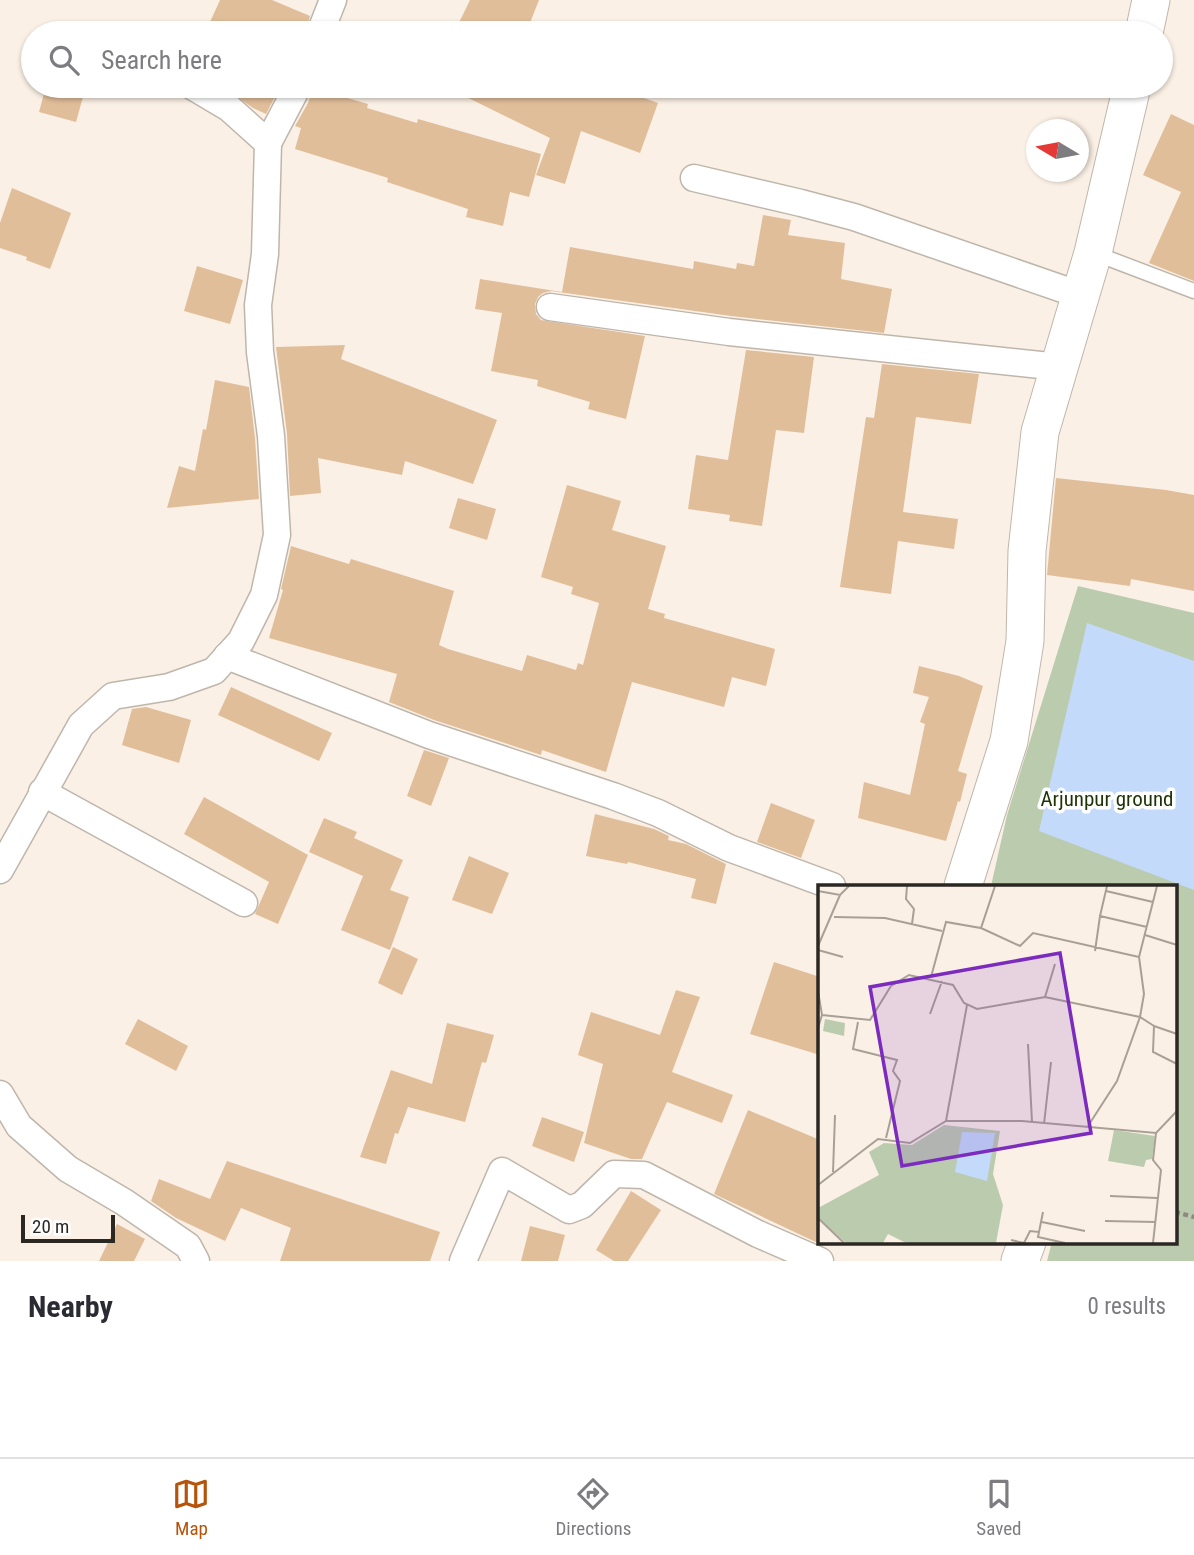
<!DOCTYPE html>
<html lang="en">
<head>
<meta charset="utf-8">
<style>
  body { margin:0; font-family:"Roboto Condensed",sans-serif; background:#f2f2f3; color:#2b2b33 }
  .compass { position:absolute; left:1026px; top:119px; width:63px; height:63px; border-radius:50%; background:#fff; box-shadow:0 2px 5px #0004; rotate:280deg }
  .scale { position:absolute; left:21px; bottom:18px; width:94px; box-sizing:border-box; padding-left:7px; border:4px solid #2b2723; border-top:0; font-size:19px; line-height:24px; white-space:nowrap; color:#2b2723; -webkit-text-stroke:5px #fff; paint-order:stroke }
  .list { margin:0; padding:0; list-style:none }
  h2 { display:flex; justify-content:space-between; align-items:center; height:91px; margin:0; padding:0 28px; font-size:30px }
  h2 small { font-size:23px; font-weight:400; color:#7c7c81 }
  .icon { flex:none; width:38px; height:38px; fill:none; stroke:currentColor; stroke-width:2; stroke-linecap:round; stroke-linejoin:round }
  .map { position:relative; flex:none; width:1194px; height:1261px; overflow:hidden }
  .search { position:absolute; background:#fff; box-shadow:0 2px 5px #0004; left:21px; right:21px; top:21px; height:77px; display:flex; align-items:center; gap:18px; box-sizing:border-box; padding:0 24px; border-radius:38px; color:#7c7c81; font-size:26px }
  .sheet { height:196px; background:#fff }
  nav { display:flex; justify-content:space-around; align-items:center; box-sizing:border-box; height:98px; border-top:2px solid #e1e1e2; background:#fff; font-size:19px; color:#7c7c81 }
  nav a { display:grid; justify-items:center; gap:4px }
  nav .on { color:#b45309 }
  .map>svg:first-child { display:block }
  .green { fill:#bbccae }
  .water { fill:#c3dafa }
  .building { fill:#e1be9a }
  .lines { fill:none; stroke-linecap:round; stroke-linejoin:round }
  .lane-casing { stroke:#bfb6ab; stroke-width:17 }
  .street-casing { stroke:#bfb6ab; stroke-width:29 }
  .secondary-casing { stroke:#bfb6ab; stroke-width:39 }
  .path { stroke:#8f8880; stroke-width:4.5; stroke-dasharray:5 3.5; stroke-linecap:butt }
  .lane { stroke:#fff; stroke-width:14 }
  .street { stroke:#fff; stroke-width:26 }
  .secondary { stroke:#fff; stroke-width:37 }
  .labels { text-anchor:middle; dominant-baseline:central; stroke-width:7; stroke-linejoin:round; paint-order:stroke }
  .park-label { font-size:21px; fill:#1e3305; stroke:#fff }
  .inset-road { fill:none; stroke:#a8a097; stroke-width:2 }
  .view { fill:#7b2cbf; fill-opacity:0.15; stroke:#7b2cbf; stroke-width:3.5 }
  .inset-edge { fill:none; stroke:#2b2723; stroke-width:3.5 }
</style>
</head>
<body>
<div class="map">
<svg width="1194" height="1261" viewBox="0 0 1194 1261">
  <rect width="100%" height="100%" fill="#fbf0e5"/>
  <path class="green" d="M1078 586 1194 613V1261H1047L1052 1242H1175V886H991L1007 815Z"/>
  <path class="water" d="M1087 623 1194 661V890L1039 831Z"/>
  <g class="building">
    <path d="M220 0H272L310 16 305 33H205Z"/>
    <path d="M470 0H539L526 33H454Z"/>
    <path d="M46 86H86L76 122 39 112Z"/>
    <path d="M222 86H266L278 91 266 114 253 108Z"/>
    <path d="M444 86H610L658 103 640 153 581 131 565 184 536 175 550 138Z"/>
    <path d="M313 88 368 104 367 108 417 123 418 119 541 154 529 197 510 192 503 226 466 217 468 209 387 182 388 178 295 149 301 128 295 126 308 103Z"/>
    <path d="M1171 114 1194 125V281L1149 263 1181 192 1143 175Z"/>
    <path d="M12 188 71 213 50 269 26 260 27 257 0 248V223Z"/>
    <path d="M763 215 791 220 788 235 845 243 841 279 892 289 884 333 731 316 551 291 543 293 538 297 535 304 536 314 541 320 645 336 626 419 588 409 590 402 537 386 538 380 491 371 502 313 475 309 480 279 562 292 570 247 693 269 694 261 736 269 737 263 754 266Z"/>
    <path d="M197 266 243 280 230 324 184 311Z"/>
    <path d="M345 345 341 359 497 420 473 484 405 461 402 475 318 458 321 493 290 496 287 434 276 347Z"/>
    <path d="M746 350 814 357 804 433 776 430 762 526 729 521 730 515 688 509 696 455 728 460Z"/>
    <path d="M882 364 979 374 971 424 916 417 903 512 958 519 954 549 898 541 891 594 840 587 866 417 874 418Z"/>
    <path d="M215 380 249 387 255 438 259 499 167 508 179 466 195 471 203 429 206 430Z"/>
    <path d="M1056 478 1166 490 1194 495V591L1131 579 1130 586 1047 575Z"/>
    <path d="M567 485 621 501 612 530 666 546 648 609 665 614 664 618 775 649 766 686 732 677 724 707 632 682 606 772 542 750 541 755 434 720 389 702 397 674 269 638 283 590 281 589 291 546 349 564 351 559 454 591 439 645 448 649 522 671 527 655 576 670 578 663 583 665 599 603 571 594 573 587 541 577Z"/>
    <path d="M458 498 496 509 487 540 449 528Z"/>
    <path d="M919 666 959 676 983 686 958 771 967 774 960 802 958 801 946 841 858 818 864 782 910 795 925 724 920 722 929 697 913 693Z"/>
    <path d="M231 687 332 733 319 761 218 715Z"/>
    <path d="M146 707 191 720 179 763 122 745 132 709Z"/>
    <path d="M424 750 449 758 431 806 407 796Z"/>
    <path d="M204 797 308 855 278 924 255 914 269 882 184 834Z"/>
    <path d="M771 803 815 820 801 858 757 842Z"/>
    <path d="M595 814 654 829 669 836 668 840 686 844 726 864 716 904 691 898 696 879 628 862 627 864 586 856Z"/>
    <path d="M324 818 357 832 354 838 403 860 390 890 409 897 390 950 341 930 363 876 309 852Z"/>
    <path d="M469 856 509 873 492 914 452 900Z"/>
    <path d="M393 947 418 959 402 995 378 983Z"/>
    <path d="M774 962 820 977V1055L750 1034Z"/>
    <path d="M676 990 700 997 672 1072 733 1095 722 1123 667 1102 642 1159H631L584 1143 603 1064 578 1055 591 1012 660 1035Z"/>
    <path d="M138 1019 188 1046 176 1071 125 1044Z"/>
    <path d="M447 1023 494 1035 486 1063 482 1062 465 1122 408 1107 398 1134 395 1133 386 1164 360 1157 391 1070 432 1084Z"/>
    <path d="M748 1110 820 1140V1244L714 1194Z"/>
    <path d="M542 1117 584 1132 574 1162 532 1146Z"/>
    <path d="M227 1161 440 1232 430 1261H280L291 1228 241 1208 225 1241 176 1218 151 1201 159 1179 210 1199Z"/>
    <path d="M631 1191 661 1210 628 1261H614L596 1250Z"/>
    <path d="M117 1224 145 1239 134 1261H99Z"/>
    <path d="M530 1226 565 1235 558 1261H521Z"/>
  </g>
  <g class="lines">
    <g class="lane-casing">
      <path id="lane" d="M1094 253 1194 291"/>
    </g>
    <g class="street-casing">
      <g id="street">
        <path d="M320 33 333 0"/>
        <path d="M268 143 298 86"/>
        <path d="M694 178 801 203 854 217 1080 295"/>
        <path d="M550 307 729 332 1059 367"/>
        <path d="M227 656 429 735 613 796 658 813 729 848 832 886"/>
        <path d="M42 792 244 903"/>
        <path d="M0 870 81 725 113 696 169 687 214 671 241 641 264 595 277 535 271 436 260 352 258 305 265 254 268 143 229 108 192 86"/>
        <path d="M0 1094 19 1126 68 1169 124 1202 188 1246 196 1261"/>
        <path d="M463 1261 502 1171 569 1210 582 1205 614 1174 644 1175 758 1234 820 1261"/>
      </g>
    </g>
    <g class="secondary-casing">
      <g id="secondary">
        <path d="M1144 33 1151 0"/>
        <path d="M963 886 1009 741 1025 641 1027 551 1040 432 1093 253 1132 86"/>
        <path d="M1020 1261 1027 1242"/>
      </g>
    </g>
    <path class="path" d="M1175 1212 1194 1217"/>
    <use href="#lane" class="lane"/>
    <use href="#street" class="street"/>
    <use href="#secondary" class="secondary"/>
  </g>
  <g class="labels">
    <g class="park-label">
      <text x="1107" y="799">Arjunpur ground</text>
    </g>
  </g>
  <g transform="translate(818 885)">
    <rect width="359" height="359" fill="#fbf0e5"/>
    <path d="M7 134 27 138 26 151 5 146ZM126 240 182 246 175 289 185 320 178 358H88L70 349 65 358H28L0 333V323L61 290 51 267 66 258 94 260ZM296 245 337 251 334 274 328 275 326 282 290 276Z" fill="#bbccae"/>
    <path d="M144 247 177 248 169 296 137 287Z" fill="#c3dafa"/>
    <path class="inset-road" d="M89 1 88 14 96 24 94 39M289 1 282 31 329 42M0 6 22 10 31 1M288 6 335 17M16 32 67 33 124 46M163 43 202 61 215 48 321 72M327 50 359 60M0 61 22 10M0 65 25 72M277 66 282 31M113 92 128 37 163 43 177 1M0 106 4 130 0 143M227 112 322 132 326 109 321 72 339 1M112 129 124 96M4 130 52 135 73 101 91 90 135 100 146 118 159 124 227 112 237 79M40 137 35 164 79 175 75 186 82 196 68 253M336 141 359 149M210 159 214 237M128 236 149 120M226 239 233 177M270 241 299 196 322 132 336 141 335 167 359 179M15 287 17 230M0 300 60 254 92 258 128 236H204L338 248 359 226M292 311 339 313M225 327 220 352 247 358M0 333 26 358M287 336 338 337M224 337 267 346M193 355 206 358 212 346 221 347M335 358 343 285 335 275 338 248"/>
    <path class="view" d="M242 68 273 248 84 281 52 102Z"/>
    <rect width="359" height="359" class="inset-edge"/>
  </g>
</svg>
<svg class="compass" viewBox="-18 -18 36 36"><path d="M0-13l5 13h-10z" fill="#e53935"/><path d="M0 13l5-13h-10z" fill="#7c7c81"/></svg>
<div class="scale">20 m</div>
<div class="search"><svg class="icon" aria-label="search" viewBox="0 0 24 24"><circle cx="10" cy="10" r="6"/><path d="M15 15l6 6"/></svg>Search here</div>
</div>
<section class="sheet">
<h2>Nearby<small>0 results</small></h2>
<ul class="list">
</ul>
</section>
<nav>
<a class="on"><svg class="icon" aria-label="map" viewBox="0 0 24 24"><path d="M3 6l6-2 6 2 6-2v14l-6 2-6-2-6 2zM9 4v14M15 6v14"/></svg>Map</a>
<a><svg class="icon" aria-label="directions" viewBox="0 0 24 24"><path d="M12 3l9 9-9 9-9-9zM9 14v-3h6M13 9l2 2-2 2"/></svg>Directions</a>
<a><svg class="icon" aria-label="saved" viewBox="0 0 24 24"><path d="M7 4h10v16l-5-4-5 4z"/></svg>Saved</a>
</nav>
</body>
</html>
